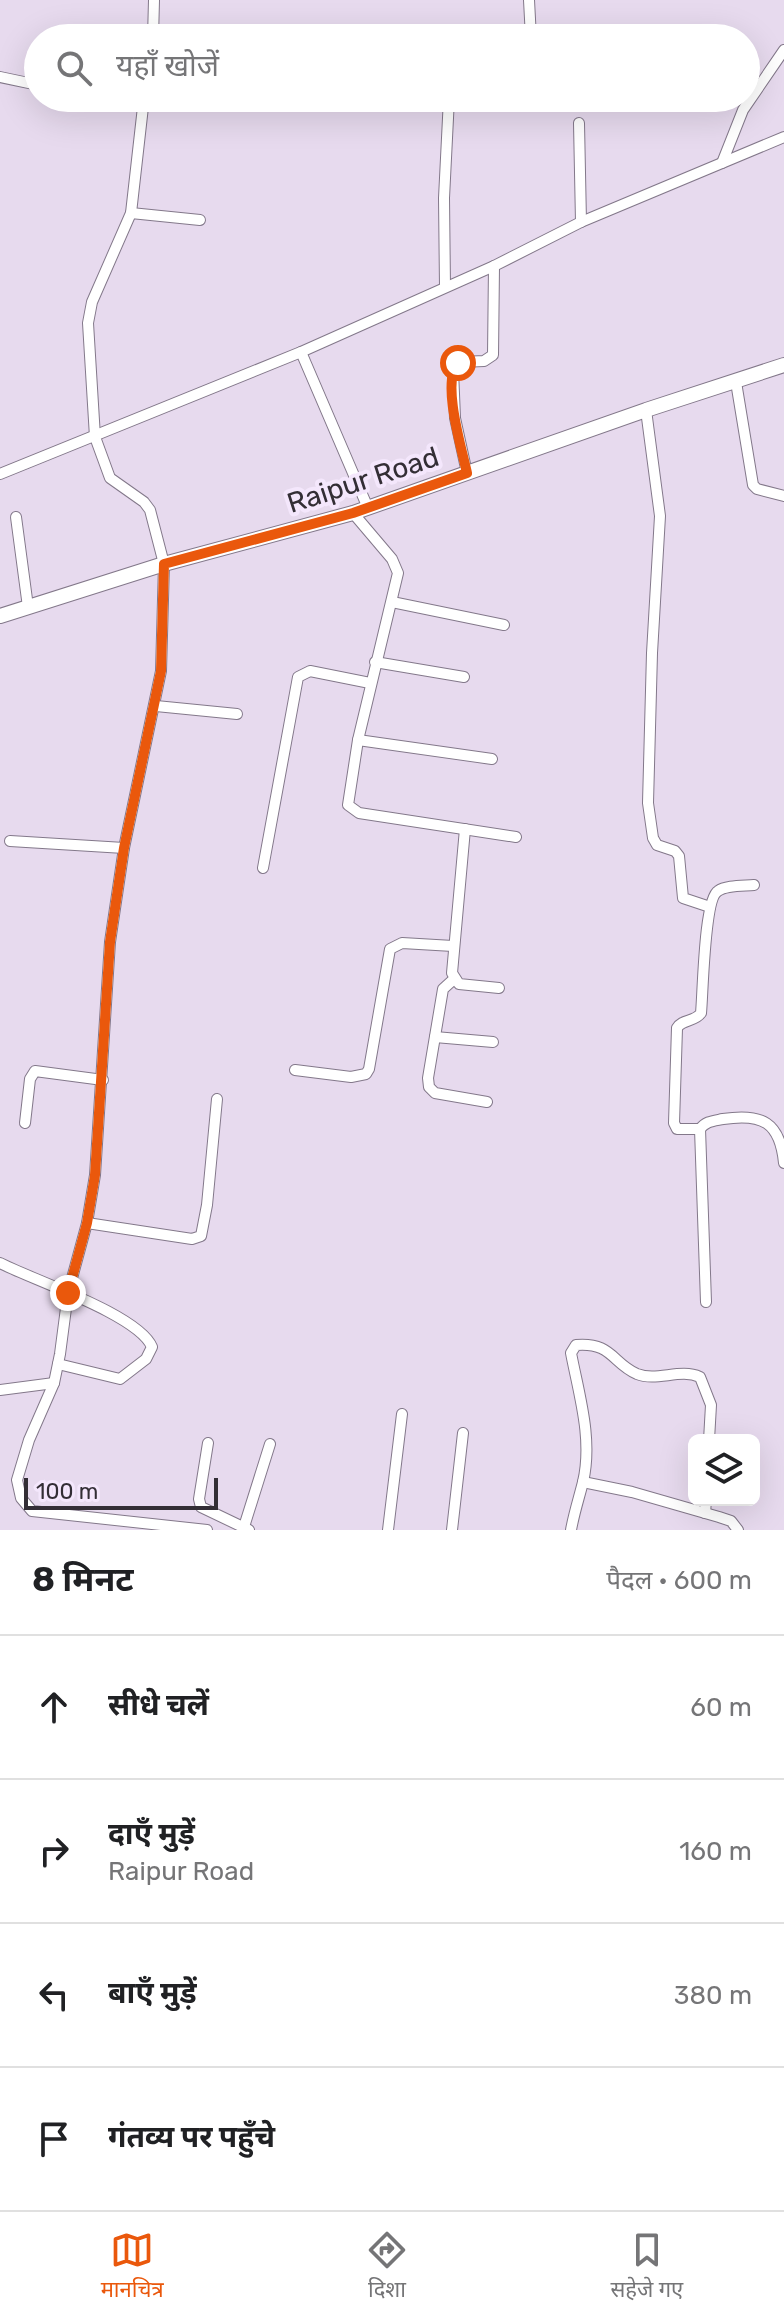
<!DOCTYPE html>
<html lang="hi">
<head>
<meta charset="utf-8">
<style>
  body { margin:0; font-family:Rubik,"Noto Sans Devanagari",sans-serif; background:#f2f2f2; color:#202124 }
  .controls { position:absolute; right:24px; bottom:24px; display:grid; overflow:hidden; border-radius:12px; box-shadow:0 8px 32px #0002 }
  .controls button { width:72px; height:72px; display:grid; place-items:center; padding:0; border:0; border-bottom:2px solid #e0e0e0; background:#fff; color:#202124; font:40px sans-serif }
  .scale { position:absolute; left:24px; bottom:20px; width:194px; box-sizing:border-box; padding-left:8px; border:4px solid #332e35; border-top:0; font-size:22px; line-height:28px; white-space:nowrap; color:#332e35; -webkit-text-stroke:6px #f4e7fc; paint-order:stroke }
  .stop { position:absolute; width:24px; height:24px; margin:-18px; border:6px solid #ea580c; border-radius:50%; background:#fff }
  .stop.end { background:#ea580c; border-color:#fff; box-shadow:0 2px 8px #0008 }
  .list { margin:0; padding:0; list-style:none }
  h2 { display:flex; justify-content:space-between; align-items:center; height:104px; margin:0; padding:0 32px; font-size:34px }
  h2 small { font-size:26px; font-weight:400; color:#757577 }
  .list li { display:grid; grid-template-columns:52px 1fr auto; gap:24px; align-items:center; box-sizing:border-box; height:144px; padding:0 32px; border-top:2px solid #e0e0e0 }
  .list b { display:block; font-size:30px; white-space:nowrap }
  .list p { margin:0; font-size:26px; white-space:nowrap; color:#757577 }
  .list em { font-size:26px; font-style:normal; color:#757577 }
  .icon { flex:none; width:44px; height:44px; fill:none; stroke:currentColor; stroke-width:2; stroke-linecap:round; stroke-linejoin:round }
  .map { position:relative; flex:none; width:784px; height:1530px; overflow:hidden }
  .search { position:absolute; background:#fff; box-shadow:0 8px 32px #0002; left:24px; right:24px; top:24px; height:88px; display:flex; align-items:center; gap:20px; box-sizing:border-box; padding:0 28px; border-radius:44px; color:#757577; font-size:30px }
  .sheet { height:680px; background:#fff }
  nav { display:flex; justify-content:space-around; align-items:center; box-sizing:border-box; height:112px; border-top:2px solid #e0e0e0; background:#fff; font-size:22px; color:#757577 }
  nav a { display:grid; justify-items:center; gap:4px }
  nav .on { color:#ea580c }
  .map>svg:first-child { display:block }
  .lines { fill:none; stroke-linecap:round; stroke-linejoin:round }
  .minor-casing { stroke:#83788a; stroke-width:12 }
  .secondary-casing { stroke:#83788a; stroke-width:16 }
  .minor { stroke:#fff; stroke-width:10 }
  .secondary { stroke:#fff; stroke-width:14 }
  .route { stroke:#ea580c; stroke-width:10 }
  .labels { text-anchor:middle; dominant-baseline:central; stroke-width:8; stroke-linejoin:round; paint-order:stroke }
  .street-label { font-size:28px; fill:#332e35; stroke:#f4e7fc }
</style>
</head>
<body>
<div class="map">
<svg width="784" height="1530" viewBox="0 0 784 1530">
  <rect width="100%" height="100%" fill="#e7daee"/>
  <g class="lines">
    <g class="minor-casing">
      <g id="minor">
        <path d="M529 0 531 38"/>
        <path d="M153 38 154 0"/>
        <path d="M0 77 38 85"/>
        <path d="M144 98 131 213 92 302 88 323 95 437 110 478 144 502 150 510 164 564 161 671 124 848 110 942 95 1175 87 1223 68 1293 60 1354 54 1383 29 1440 17 1480 21 1498 32 1511 207 1530"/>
        <path d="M579 123 581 222"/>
        <path d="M722 163 743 110 784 50"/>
        <path d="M131 213 200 220"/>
        <path d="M445 287 444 198 449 98"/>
        <path d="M301 352 368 508"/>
        <path d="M736 382 753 485 757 489 784 496"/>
        <path d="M646 410 660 516 652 653 648 803 653 838 657 845 675 851 679 856 683 898 710 907"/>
        <path d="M467 473 455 418 453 370 461 362 484 361 493 355 494 266"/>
        <path d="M0 474 301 352 494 266 581 222 784 137"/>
        <path d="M353 513 392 559 398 573 358 740 348 805 359 813 516 837"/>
        <path d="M16 517 28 607"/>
        <path d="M392 602 504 625"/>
        <path d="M375 662 464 677"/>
        <path d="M156 706 237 714"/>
        <path d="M358 740 492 759"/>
        <path d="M465 829 452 973 459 984 499 988"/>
        <path d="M10 841 124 848"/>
        <path d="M263 868 298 677 310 671 370 683"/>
        <path d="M454 979 443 989 428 1078 429 1087 435 1093 487 1102"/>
        <path d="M435 1037 493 1042"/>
        <path d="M295 1070 351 1077 366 1074 369 1069 390 949 402 943 453 946"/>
        <path d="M25 1123 30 1079 35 1071 103 1080"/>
        <path d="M700 1129H677L674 1123 677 1028C682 1019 695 1022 701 1013 703 994 704 899 718 891 726 885 744 886 754 885"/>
        <path d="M87 1223 192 1239 201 1236 207 1205 217 1099"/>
        <path d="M0 1263C33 1280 139 1315 152 1347L146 1359 120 1379 58 1364"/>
        <path d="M706 1302 700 1129C706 1121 713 1121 723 1119 762 1113 780 1122 784 1163"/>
        <path d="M0 1390 54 1383"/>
        <path d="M208 1443 199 1499 201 1507 249 1530"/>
        <path d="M583 1482 632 1492 719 1517 731 1521 738 1530"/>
        <path d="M705 1513 706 1500"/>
        <path d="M243 1530 270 1444"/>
        <path d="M388 1530 402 1414"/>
        <path d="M452 1530 463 1433"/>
        <path d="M571 1530C574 1513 579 1498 583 1482 593 1439 579 1395 571 1353L576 1345C612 1342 612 1363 637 1374 657 1382 680 1368 700 1377L711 1405 709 1440"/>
      </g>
    </g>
    <g class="secondary-casing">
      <path id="secondary" d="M0 616 164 564 353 513 646 410 784 365"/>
    </g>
    <use href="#minor" class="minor"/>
    <use href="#secondary" class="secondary"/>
  </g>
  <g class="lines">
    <path class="route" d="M68 1293 87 1223 95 1175 110 942 124 848 161 671 164 564 353 513 467 473C462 450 441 381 458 363"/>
  </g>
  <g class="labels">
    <g class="street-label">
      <text transform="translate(363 480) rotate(-18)">Raipur Road</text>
    </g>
  </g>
</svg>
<div class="controls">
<button><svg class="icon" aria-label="layers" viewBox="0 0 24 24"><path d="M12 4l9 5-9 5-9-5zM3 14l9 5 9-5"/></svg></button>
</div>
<div class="scale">100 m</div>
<div class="stop" style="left:458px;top:363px"></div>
<div class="stop end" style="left:68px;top:1293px"></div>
<div class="search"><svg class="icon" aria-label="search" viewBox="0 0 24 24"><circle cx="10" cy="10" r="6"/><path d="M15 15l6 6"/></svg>यहाँ खोजें</div>
</div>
<section class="sheet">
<h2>8 मिनट<small>पैदल · 600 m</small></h2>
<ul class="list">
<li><svg class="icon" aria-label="ahead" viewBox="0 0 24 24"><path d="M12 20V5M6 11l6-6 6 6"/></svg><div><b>सीधे चलें</b></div><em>60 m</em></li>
<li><svg class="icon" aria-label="right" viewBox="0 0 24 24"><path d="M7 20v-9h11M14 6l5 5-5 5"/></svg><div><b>दाएँ मुड़ें</b><p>Raipur Road</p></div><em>160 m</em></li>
<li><svg class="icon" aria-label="left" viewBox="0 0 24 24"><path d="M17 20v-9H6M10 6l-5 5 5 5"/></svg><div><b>बाएँ मुड़ें</b></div><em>380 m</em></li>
<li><svg class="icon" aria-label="arrive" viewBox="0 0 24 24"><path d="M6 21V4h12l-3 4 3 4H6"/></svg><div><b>गंतव्य पर पहुँचे</b></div></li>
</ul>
</section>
<nav>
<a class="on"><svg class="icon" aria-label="map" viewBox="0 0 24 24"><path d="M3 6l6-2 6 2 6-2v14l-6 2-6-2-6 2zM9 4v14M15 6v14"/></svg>मानचित्र</a>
<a><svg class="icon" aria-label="directions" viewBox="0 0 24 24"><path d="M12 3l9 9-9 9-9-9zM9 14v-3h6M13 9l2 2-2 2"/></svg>दिशा</a>
<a><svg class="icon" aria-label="saved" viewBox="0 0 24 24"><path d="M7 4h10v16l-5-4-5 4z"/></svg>सहेजे गए</a>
</nav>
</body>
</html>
